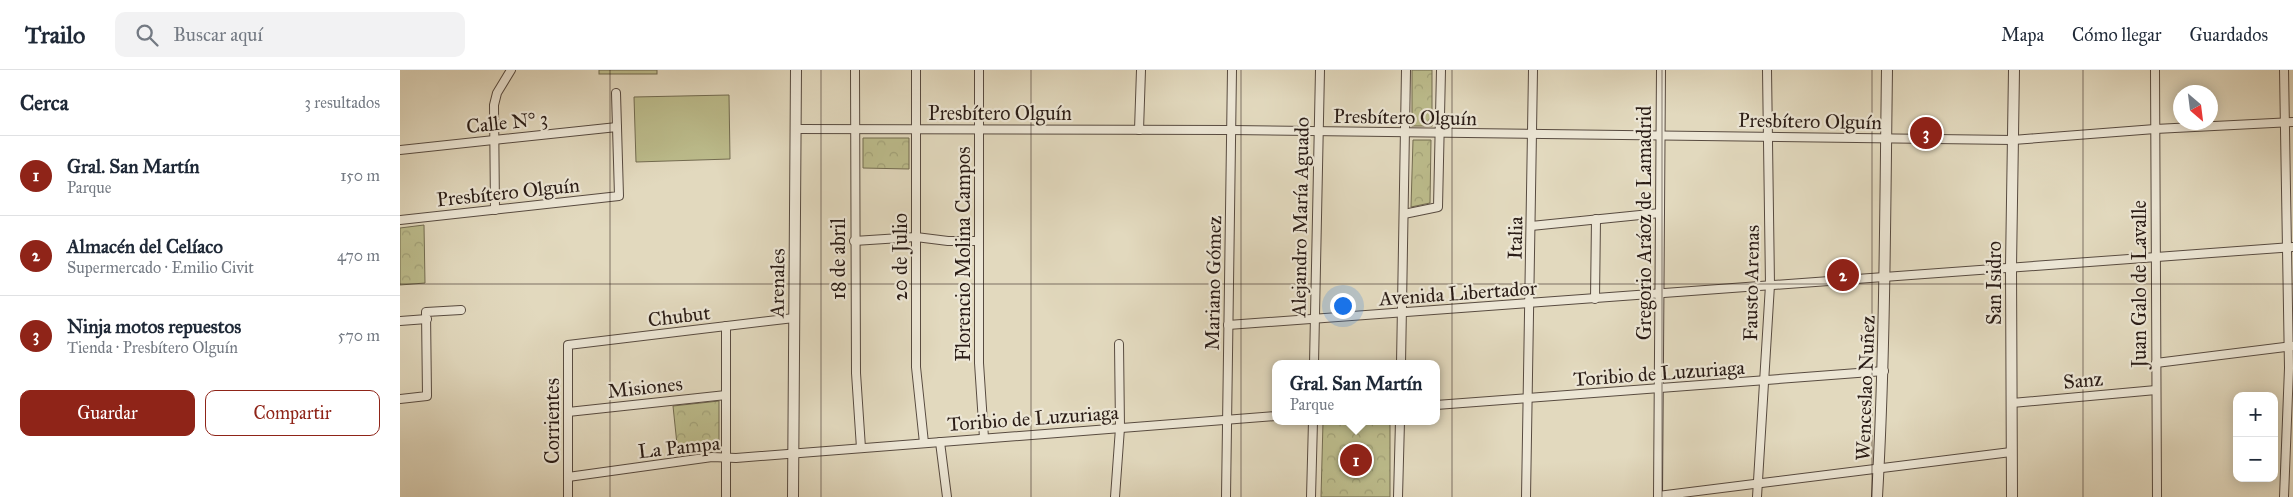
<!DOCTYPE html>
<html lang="es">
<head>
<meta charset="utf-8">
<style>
  body { margin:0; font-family:"IM FELL Great Primer",serif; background:#f2f2f3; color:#1f2937 }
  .controls { position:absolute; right:15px; bottom:15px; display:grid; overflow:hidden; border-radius:10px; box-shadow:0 2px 12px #0003 }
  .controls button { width:45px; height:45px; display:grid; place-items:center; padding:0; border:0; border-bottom:1px solid #e0e1e3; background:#fff; color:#1f2937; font:25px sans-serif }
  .compass { position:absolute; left:1773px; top:15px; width:45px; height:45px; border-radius:50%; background:#fff; box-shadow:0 2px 12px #0003; rotate:152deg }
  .you { position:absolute; left:942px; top:235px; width:18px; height:18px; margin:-12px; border:4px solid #fff; border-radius:50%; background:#1a73e8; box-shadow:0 0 0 8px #1a73e833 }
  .badge { display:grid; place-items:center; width:32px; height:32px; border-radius:50%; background:#8f2418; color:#fff; font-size:16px; font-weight:700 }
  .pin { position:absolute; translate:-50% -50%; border:2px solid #fff; box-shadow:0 1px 5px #0006 }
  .popup { position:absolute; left:872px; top:290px; width:168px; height:65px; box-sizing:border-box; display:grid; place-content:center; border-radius:10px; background:#fff; filter:drop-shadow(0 1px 4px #0005); font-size:16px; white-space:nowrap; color:#747a83 }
  .popup b { font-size:19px; color:#1f2937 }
  .popup::after { content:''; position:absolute; left:50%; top:100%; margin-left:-10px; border:10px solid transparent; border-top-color:#fff }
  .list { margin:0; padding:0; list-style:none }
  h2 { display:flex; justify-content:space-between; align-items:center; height:65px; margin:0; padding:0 20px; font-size:21px }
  h2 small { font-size:16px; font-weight:400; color:#747a83 }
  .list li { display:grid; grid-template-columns:32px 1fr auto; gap:15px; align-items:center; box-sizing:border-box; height:80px; padding:0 20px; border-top:1px solid #e0e1e3 }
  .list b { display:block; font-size:19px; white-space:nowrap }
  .list p { margin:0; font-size:16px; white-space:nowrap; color:#747a83 }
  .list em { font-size:16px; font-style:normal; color:#747a83 }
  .actions { display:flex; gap:10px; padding:15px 20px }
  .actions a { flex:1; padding:11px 0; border:1px solid #8f2418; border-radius:10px; text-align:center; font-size:18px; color:#8f2418 }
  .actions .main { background:#8f2418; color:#fff }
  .icon { flex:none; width:28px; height:28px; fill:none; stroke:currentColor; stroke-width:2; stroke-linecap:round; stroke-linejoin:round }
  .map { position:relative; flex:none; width:1893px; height:427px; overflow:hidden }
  header { display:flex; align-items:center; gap:30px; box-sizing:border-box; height:70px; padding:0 25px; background:#fff; border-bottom:1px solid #e0e1e3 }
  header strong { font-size:24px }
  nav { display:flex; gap:28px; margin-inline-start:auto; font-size:18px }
  .search { width:350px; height:45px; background:#f2f2f3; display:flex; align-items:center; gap:12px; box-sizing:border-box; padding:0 18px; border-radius:10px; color:#747a83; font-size:19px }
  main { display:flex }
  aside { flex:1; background:#fff }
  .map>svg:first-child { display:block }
  .park { fill:url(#park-crowns); stroke:#736c51 }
  .garden { fill:#bcbc8c; stroke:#736c51 }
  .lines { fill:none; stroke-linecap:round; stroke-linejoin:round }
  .minor-casing { stroke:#584b40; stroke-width:10 }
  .tertiary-casing { stroke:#584b40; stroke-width:12 }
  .minor { stroke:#ece6d5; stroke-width:8 }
  .tertiary { stroke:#ece6d5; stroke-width:10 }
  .grid { fill:none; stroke:#2a1c16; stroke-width:1; stroke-opacity:0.55 }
  .labels { text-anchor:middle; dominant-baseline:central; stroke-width:4.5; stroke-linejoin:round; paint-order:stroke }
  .street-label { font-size:20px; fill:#2a1c16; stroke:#ece6d5 }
</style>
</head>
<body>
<header>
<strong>Trailo</strong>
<div class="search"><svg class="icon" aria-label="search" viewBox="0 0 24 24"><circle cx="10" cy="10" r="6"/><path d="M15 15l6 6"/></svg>Buscar aquí</div>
<nav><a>Mapa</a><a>Cómo llegar</a><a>Guardados</a></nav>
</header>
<main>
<aside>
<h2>Cerca<small>3 resultados</small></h2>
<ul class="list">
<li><span class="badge">1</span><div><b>Gral. San Martín</b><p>Parque</p></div><em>150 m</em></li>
<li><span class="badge">2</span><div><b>Almacén del Celíaco</b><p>Supermercado · Emilio Civit</p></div><em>470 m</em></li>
<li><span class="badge">3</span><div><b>Ninja motos repuestos</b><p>Tienda · Presbítero Olguín</p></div><em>570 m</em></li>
</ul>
<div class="actions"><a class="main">Guardar</a><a>Compartir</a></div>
</aside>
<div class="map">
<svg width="1893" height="427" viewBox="0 0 1893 427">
  <defs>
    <pattern id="park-crowns" width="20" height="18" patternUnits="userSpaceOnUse" patternTransform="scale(1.25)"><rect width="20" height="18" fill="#bcbc8c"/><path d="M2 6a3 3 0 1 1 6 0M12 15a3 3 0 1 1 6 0" fill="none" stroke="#a2a178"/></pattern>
  </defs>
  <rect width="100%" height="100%" fill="#e2d9be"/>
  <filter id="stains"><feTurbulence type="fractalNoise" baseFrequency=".004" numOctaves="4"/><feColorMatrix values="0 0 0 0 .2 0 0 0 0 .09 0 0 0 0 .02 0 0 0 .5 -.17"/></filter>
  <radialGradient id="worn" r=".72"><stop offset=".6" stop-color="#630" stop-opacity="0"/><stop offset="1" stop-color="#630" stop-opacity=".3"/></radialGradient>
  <g class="park">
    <rect x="1012" y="0" width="20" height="56"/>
    <path d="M463 68H509V99L463 98Z"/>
    <path d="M1013 70H1031L1030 133 1011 137Z"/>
    <path d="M24 155 25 213 0 215V158Z"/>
    <path d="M319 331V380L278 384 273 336Z"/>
    <path d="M990 351V427H921L923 352Z"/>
  </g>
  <g class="garden">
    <rect x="199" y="0" width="58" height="4"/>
    <path d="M329 25 330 89 236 92 234 27Z"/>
  </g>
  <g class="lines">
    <g class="minor-casing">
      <g id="minor">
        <path d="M455 0 456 303 461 378"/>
        <path d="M516 0V297L524 373"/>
        <path d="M579 0V293L584 368"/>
        <path d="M1755 0 1757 427"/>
        <path d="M396 59 831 60 1613 70 1755 59 1893 52"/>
        <path d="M739 60 741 0"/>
        <path d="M0 80 217 57"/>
        <path d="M95 140 94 35 97 23 111 0"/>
        <path d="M1004 144 1038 137 1041 0"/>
        <path d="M0 150 219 126 216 23"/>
        <path d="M1131 156 1260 143"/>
        <path d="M454 171 516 167 548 171H579"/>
        <path d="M1195 229 1196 149"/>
        <path d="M0 251 27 249"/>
        <path d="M828 255 1893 177"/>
        <path d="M1756 293 1893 276"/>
        <path d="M914 294 920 0"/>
        <path d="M1001 294 1006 0"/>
        <path d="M0 329 27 326 26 242 61 240"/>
        <path d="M1612 333 1756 320"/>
        <path d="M1036 335 1484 301"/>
        <path d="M168 342 326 325"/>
        <path d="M540 372 547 427"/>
        <path d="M168 407 312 387 336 388 876 346"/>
        <path d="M1258 426 1611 382"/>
        <path d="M168 427V275L394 248"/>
        <path d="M326 427V256"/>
        <path d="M715 427 720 358 719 274"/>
        <path d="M826 427 832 0"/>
        <path d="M911 427 913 351"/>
        <path d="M998 427 1000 351"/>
        <path d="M1126 427 1133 0"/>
        <path d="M1258 427 1261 0"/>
        <path d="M1357 427 1370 215 1367 0"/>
        <path d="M1884 427 1889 298 1884 0"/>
      </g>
    </g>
    <g class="tertiary-casing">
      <g id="tertiary">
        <path d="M393 427 396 0"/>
        <path d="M1477 427C1485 285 1485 143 1487 0"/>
        <path d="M1612 427 1611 197 1614 0"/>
      </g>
    </g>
    <use href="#minor" class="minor"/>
    <use href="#tertiary" class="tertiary"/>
  </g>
  <path class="grid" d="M210 0V427M421 0V427M631 0V427M841 0V427M1052 0V427M1262 0V427M1472 0V427M1683 0V427M0 214H1893"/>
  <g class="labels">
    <g class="street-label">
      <text x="600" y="43">Presbítero Olguín</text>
      <text transform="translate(1005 47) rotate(1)">Presbítero Olguín</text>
      <text transform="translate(1410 51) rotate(1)">Presbítero Olguín</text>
      <text transform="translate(107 52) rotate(-6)">Calle N° 3</text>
      <text transform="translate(108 122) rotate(-6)">Presbítero Olguín</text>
      <text transform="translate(900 147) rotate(-89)">Alejandro María Aguado</text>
      <text transform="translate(1244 153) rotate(-90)">Gregorio Aráoz de Lamadrid</text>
      <text transform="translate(1115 168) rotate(-89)">Italia</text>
      <text transform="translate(563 184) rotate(-90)">Florencio Molina Campos</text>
      <text transform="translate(500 187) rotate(-90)">20 de Julio</text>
      <text transform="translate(438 189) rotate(-90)">18 de abril</text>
      <text transform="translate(377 213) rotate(-89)">Arenales</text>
      <text transform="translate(813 213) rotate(-89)">Mariano Gómez</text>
      <text transform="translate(1351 213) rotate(-89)">Fausto Arenas</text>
      <text transform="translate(1594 213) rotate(-90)">San Isidro</text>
      <text transform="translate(1739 214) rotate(-90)">Juan Galo de Lavalle</text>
      <text transform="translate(1058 223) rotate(-4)">Avenida Libertador</text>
      <text transform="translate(279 246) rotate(-7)">Chubut</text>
      <text transform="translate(1259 303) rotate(-4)">Toribio de Luzuriaga</text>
      <text transform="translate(1683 310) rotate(-5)">Sanz</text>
      <text transform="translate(245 317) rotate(-6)">Misiones</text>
      <text transform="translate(1465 318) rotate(-88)">Wenceslao Nuñez</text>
      <text transform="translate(633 348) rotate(-4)">Toribio de Luzuriaga</text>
      <text transform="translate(152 351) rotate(-90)">Corrientes</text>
      <text transform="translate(279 377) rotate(-6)">La Pampa</text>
    </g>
  </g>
  <rect width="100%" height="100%" filter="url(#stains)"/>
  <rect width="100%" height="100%" fill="url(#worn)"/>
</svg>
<div class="controls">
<button>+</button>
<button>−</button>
</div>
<svg class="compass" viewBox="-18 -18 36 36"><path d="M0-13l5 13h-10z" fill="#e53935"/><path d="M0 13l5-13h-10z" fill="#747a83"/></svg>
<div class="you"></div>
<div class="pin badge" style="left:956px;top:390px">1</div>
<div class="popup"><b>Gral. San Martín</b>Parque</div>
<div class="pin badge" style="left:1443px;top:205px">2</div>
<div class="pin badge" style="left:1526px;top:63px">3</div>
</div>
</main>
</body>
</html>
